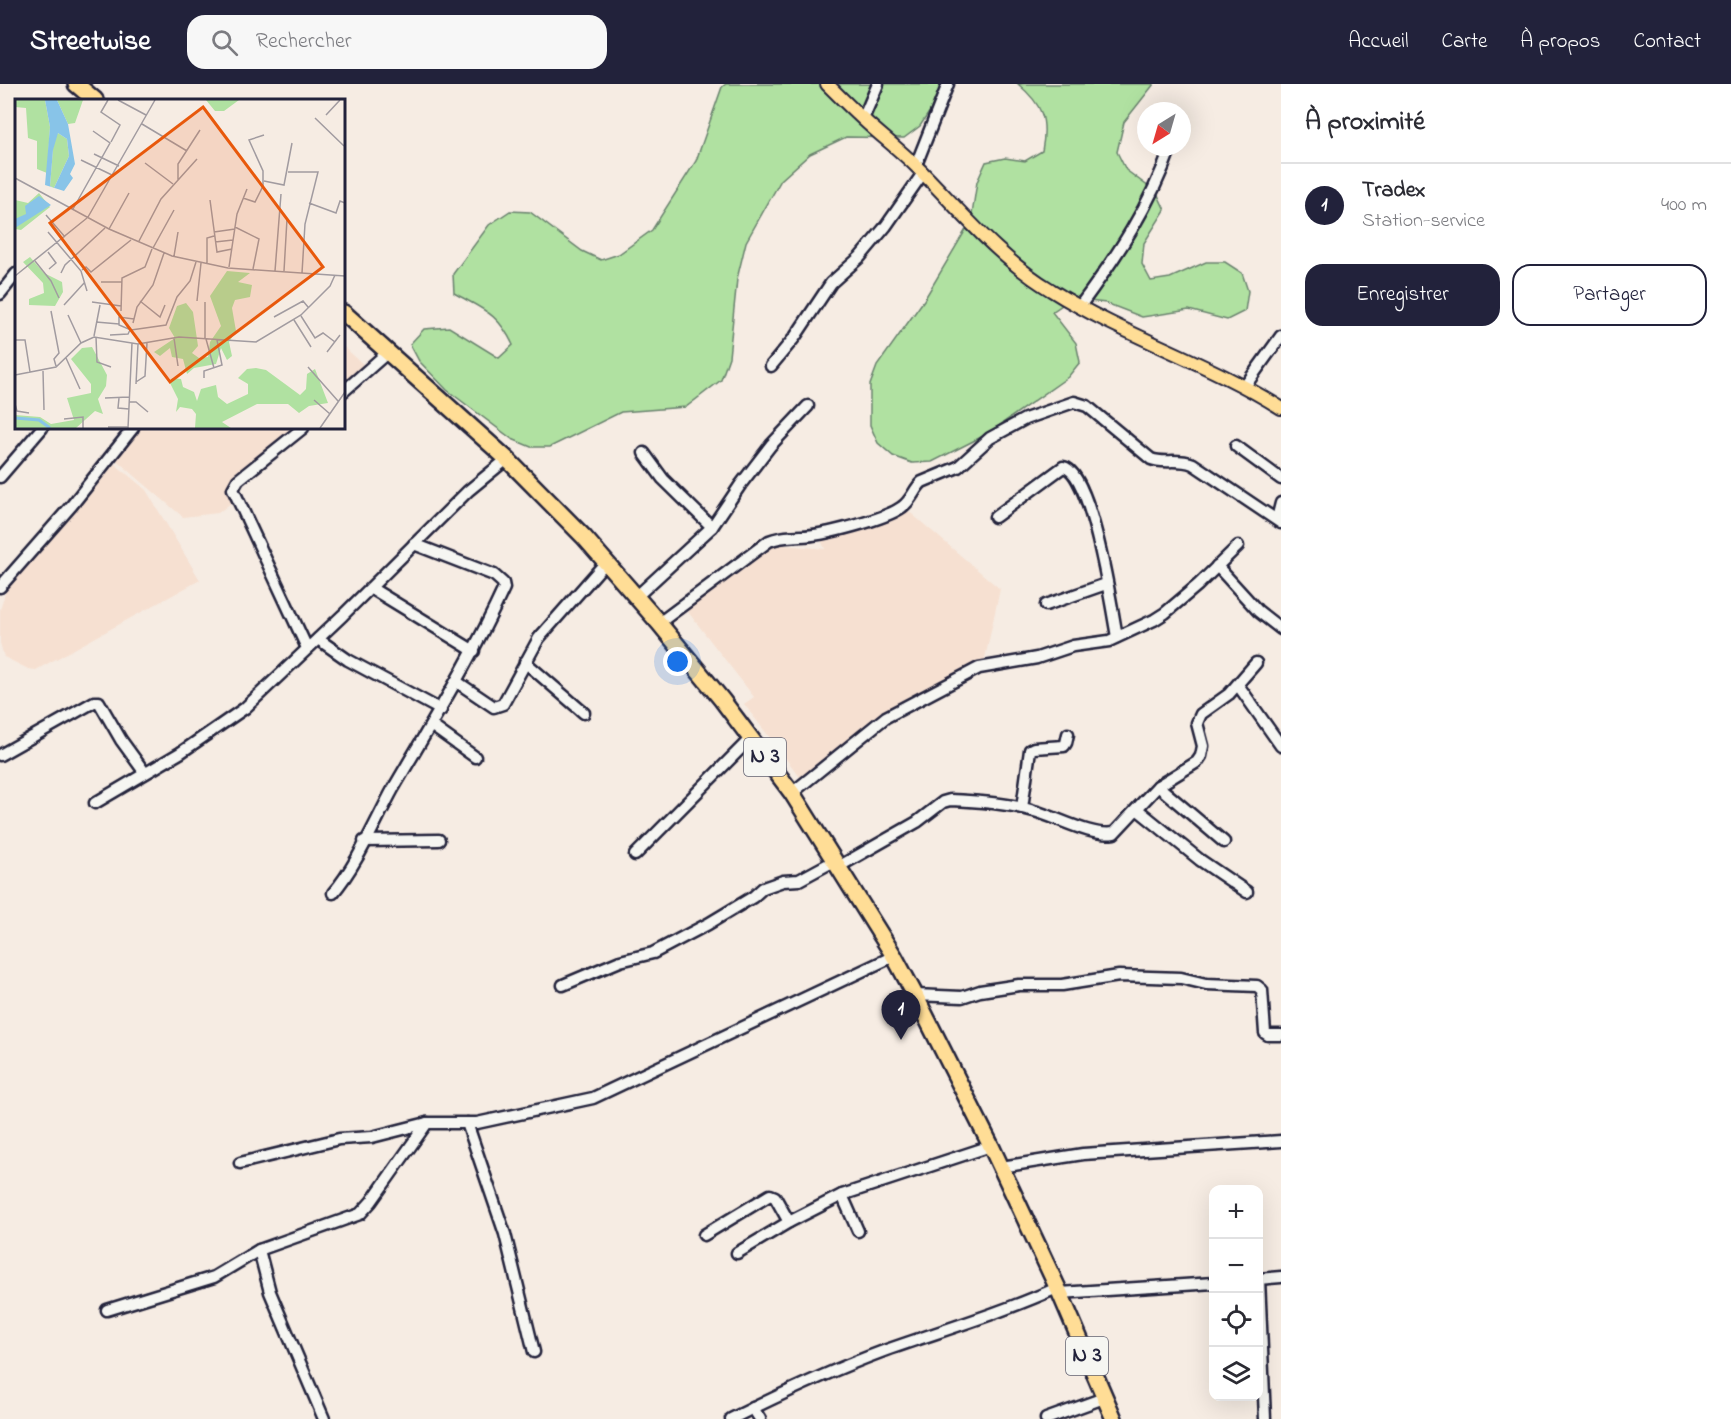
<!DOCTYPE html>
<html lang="fr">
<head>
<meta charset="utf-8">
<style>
  body { margin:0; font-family:"Indie Flower",sans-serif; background:#f7f7f7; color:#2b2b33 }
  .controls { position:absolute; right:18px; bottom:18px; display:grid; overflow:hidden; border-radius:12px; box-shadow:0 6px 24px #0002 }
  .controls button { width:54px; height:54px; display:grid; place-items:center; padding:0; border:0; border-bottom:2px solid #e1e1e2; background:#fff; color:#2b2b33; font:30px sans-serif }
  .compass { position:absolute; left:1137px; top:18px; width:54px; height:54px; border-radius:50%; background:#fff; box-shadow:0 6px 24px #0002; rotate:217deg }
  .you { position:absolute; left:678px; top:578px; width:21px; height:21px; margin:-15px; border:4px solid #fff; border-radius:50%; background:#1a73e8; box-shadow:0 0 0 9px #1a73e833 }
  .badge { display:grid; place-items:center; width:39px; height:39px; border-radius:50%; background:#22223b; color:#fff; font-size:20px; font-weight:700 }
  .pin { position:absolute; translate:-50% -50px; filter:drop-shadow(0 2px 3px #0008) }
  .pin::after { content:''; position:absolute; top:32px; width:21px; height:18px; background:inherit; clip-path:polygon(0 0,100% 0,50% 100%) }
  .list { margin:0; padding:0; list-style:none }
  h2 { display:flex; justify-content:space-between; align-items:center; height:78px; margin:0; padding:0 24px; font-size:26px }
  h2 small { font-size:20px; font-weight:400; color:#7c7c81 }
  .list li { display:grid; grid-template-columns:39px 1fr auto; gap:18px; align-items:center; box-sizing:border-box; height:84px; padding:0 24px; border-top:2px solid #e1e1e2 }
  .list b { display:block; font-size:22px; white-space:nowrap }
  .list p { margin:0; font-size:20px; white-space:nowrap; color:#7c7c81 }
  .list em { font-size:20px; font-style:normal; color:#7c7c81 }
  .actions { display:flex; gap:12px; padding:18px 24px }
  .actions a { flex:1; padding:14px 0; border:2px solid #22223b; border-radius:18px; text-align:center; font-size:21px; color:#22223b }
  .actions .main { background:#22223b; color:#fff }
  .icon { flex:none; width:33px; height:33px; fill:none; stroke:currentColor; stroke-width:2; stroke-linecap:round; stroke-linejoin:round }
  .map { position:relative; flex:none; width:1281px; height:1335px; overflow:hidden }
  header { display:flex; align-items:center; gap:36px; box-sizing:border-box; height:84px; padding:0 30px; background:#22223b; color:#fff }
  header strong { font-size:28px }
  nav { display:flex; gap:33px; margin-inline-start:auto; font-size:21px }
  .search { width:420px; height:54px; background:#f7f7f7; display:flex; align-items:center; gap:15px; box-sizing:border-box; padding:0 21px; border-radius:18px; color:#7c7c81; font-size:22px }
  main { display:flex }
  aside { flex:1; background:#fff }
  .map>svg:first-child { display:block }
  .built { fill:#f6e0d1 }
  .green { fill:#b0e1a1; stroke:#69826e; stroke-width:1.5 }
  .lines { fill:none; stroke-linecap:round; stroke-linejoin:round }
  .minor-casing { stroke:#22223b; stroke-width:15 }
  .major-casing { stroke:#22223b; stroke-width:16 }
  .highway-casing { stroke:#22223b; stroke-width:20 }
  .minor { stroke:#f6f6f2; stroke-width:10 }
  .major { stroke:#ffdd96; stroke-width:12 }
  .highway { stroke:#ffdd96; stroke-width:15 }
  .labels { text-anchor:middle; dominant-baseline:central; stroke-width:4.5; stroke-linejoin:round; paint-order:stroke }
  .shield { fill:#f6f6f2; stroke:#626272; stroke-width:1.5 }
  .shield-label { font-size:22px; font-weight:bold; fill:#22223b }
  .inset-river { fill:none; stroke:#88c4e8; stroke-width:3 }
  .inset-road { fill:none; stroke:#a19ba0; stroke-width:1.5 }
  .view { fill:#e8590c; fill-opacity:0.15; stroke:#e8590c; stroke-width:3 }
  .inset-edge { fill:none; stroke:#22223b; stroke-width:3 }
</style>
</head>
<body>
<header>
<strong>Streetwise</strong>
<div class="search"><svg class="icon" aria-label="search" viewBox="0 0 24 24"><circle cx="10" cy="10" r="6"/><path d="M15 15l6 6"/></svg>Rechercher</div>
<nav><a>Accueil</a><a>Carte</a><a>À propos</a><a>Contact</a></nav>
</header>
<main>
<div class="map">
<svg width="1281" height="1335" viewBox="0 0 1281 1335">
  <rect width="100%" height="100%" fill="#f6ece3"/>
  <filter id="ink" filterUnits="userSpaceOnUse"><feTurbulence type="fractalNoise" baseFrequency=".0167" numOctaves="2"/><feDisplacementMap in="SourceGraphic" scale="12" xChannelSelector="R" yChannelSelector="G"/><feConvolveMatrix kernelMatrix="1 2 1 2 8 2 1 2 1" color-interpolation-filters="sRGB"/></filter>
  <g filter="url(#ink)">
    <g class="built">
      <path d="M344 263 365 282 344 301Z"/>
      <path d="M137 344H294L227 401 231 419 218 429 183 433 114 374Z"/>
      <path d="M115 380 146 406 200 496 36 586 28 585 4 573 0 559V526L6 506 61 436Z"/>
      <path d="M906 425 1000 505 984 579 873 636 803 697 744 620 754 613 685 524 773 460 825 465 820 454Z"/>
    </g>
    <g class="green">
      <path d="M726 0H948L920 42 904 54 846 53 810 70 781 96 746 158 737 195 729 273 721 296 686 323 621 328 550 363H531L512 355 447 306 419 277 410 260 424 245 449 243 499 274 513 261C498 229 484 226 454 209L453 190 489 141 510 127 530 128 582 167 601 176 619 170 652 146 696 77 722 3Z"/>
      <path d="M1018 0H1154L1124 38 1117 68 1126 86 1157 109 1165 126 1144 159 1142 180 1151 197 1170 194 1206 178H1225L1242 189 1248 207 1245 227 1227 236 1189 226 1142 233 1106 219 1071 215 1052 228 1076 259 1080 278 1068 293 987 350 932 378 912 379 893 372 878 359 870 341V301L877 282 924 216 971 137 977 98 986 78 1005 74 1025 77 1042 67C1048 36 1043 21 1018 0Z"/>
    </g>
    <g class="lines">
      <g class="minor-casing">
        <g id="minor">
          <path d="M863 35 878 0"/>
          <path d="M916 81 948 0"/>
          <path d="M0 210 16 190"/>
          <path d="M1080 222C1117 172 1150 122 1171 63"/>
          <path d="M771 282 795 253 831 199 860 173 886 142 923 89"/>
          <path d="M1245 302 1281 252"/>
          <path d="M344 307 388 268"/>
          <path d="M303 344 238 396 233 405 307 564"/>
          <path d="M1236 362 1281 395"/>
          <path d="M644 369 663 395 712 443"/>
          <path d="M0 393 42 344"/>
          <path d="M995 433 1063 383C1091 386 1112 525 1117 553"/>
          <path d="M1277 435 1281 419"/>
          <path d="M1217 482 1258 527 1281 545"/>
          <path d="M0 503 72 421 133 344"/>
          <path d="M371 504 474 567"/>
          <path d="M636 513 712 443 741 400 771 361 808 322"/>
          <path d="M1046 521 1106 500"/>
          <path d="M659 539 769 457C781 452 789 453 801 452 822 452 886 435 902 423 912 416 914 405 922 398L958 383 990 354 1025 335 1074 318 1087 322 1151 375C1163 380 1178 374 1193 380L1281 439"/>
          <path d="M318 555 348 576 441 626"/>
          <path d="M525 578 584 629"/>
          <path d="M457 598 494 623 503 620 539 554 606 478"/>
          <path d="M1238 601 1281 662"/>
          <path d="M432 642 475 673"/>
          <path d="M0 671 94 618H99L121 656 145 689"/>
          <path d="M1158 702 1224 758"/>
          <path d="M792 709 886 633 979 584 1037 574 1073 562 1109 557 1154 536 1165 529 1198 501 1238 462"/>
          <path d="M95 719 180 669 245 624 343 531 468 407 507 375"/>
          <path d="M1022 724 1030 666 1034 664 1064 662 1066 659 1068 650"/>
          <path d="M1137 725 1200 776 1247 808"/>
          <path d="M364 757 439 756"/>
          <path d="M635 771 751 654"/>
          <path d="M838 783 917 738 943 718 950 716C977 717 1008 719 1034 727 1057 733 1091 753 1114 749L1158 702 1197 678 1201 672 1203 662 1197 639 1201 630 1229 610 1256 579"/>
          <path d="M333 809C357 781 375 738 393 705 432 638 472 574 504 504L503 499 494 491 414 460"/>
          <path d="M563 901 620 877 653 869 708 840 753 813 763 804 783 797 799 796 834 777"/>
          <path d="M915 911 962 913 980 907 1019 901H1062L1119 892 1181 894 1206 900 1257 902 1262 906 1265 949 1268 951H1281"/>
          <path d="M467 1039 505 1150 534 1268"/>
          <path d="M240 1079 339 1055 372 1053 427 1039H477L593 1014 894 872"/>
          <path d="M1001 1083 1083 1070 1281 1057"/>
          <path d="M842 1111 858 1147"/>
          <path d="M704 1151 770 1111 775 1113 789 1138"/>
          <path d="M259 1166 270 1208 324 1335"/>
          <path d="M737 1169 789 1138 842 1111 991 1062"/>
          <path d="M1258 1195 1281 1193"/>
          <path d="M1259 1195 1265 1335"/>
          <path d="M1060 1209 1214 1199"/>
          <path d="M107 1226 214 1193 259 1166 360 1130 371 1118 427 1039"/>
          <path d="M753 1324 760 1335"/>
          <path d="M731 1335C779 1311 830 1287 881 1268 940 1247 999 1230 1057 1204"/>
          <path d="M1046 1335 1104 1314"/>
        </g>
      </g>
      <g class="major-casing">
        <path id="major" d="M827 0C839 12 851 24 863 35 881 52 900 66 917 83 960 126 999 175 1051 206 1124 252 1208 278 1281 324"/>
      </g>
      <g class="highway-casing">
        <g id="highway">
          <path d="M76 0 95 16"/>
          <path d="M344 229 507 375 584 453 659 539 722 616 792 709 894 872 915 911 991 1062 1060 1209 1114 1335"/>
        </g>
      </g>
      <use href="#minor" class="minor"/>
      <use href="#major" class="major"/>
      <use href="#highway" class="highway"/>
    </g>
  </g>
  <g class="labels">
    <g class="shield">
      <rect x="744" y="654" width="42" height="38" rx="4.5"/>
      <rect x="1066" y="1253" width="42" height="38" rx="4.5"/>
    </g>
    <g class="shield-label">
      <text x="765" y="673">N 3</text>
      <text x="1087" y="1272">N 3</text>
    </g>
  </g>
  <g transform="translate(15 15)">
    <rect width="330" height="330" fill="#f6ece3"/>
    <path d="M0 1H30L35 28 32 74 22 70V42L13 39 11 9 0 8ZM42 1H68L60 24 53 25ZM191 1H224L209 12H200ZM43 34 52 40 54 57 39 89 35 87 39 37ZM24 94 35 108 6 131 0 130V101L13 104ZM15 158 29 174 47 183 48 193 40 207 14 206V200L29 194 28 184 8 163ZM212 172 235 174 223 183 237 186 235 198 220 201 217 209 221 232 214 243 217 257 212 261 206 249 201 265 179 269 172 275 168 260 157 258 155 249 145 257 139 253 160 239 154 229 162 207 171 204 178 213 183 247 177 254 184 259 193 258 195 243 206 227 195 197ZM77 248 92 276 91 287 83 300 88 315 80 312 61 329H0V316L25 318 36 325 59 321 52 299 76 294V285L56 260 67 249ZM241 269 251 271 285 296 291 290 292 275 300 270 313 304 294 307 284 314 273 305H242L207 323 216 329H180L181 315 177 310 165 308 161 313 163 300 155 284 157 279 166 280 168 288 179 293 182 302 186 290 201 286 203 298 212 305 233 295V285L223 279 232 270Z" fill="#b0e1a1"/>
    <path d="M30 1H42L53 25 60 65 55 75 58 79 49 92 30 86 35 28ZM43 34 52 40 54 57 39 89 35 87 38 51ZM24 97 36 106 0 129V120L11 115 10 107Z" fill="#88c4e8" fill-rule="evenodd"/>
    <path class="inset-river" d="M0 319 24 321 35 329"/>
    <path class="inset-road" d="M93 1 86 13 105 26 96 43M103 1 131 16M311 16 325 1M300 19 329 47M127 25 172 52M79 55 104 67M66 61 99 77M130 64 158 85M273 73H303L290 125 287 174M0 79 94 130 157 157 213 169 330 177M163 81V65L185 31M249 82 269 86 277 44M228 99 240 103 248 87V72L234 41 249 36M195 101 202 153 217 150M294 104 321 114 325 102 330 104M58 110 95 44 78 32M31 116 50 138M73 118 140 1M220 128 244 140 238 170M94 130 114 94M33 133 66 172 72 192M199 133 220 130M124 142 146 100 182 60M200 143 218 141M138 149 159 111M33 153 41 164 34 170M159 157 163 133M20 162 36 182 44 199M192 164V139L199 137M214 168 222 115 232 90M67 171 71 168 76 173 116 141M260 172 266 95M269 172 272 120M46 174 50 166 90 129M0 177 72 119M86 183H107M125 202 145 218 150 206M182 202 186 164M77 203 106 207M49 206 70 183M36 212 44 254 39 260 41 267M106 212 107 179 130 168 137 150M53 216 66 244M286 217 300 239 308 234 320 243M259 218 288 202 293 208M119 220 104 218V226L116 231 151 226 162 198 175 182 181 163M279 221 296 248M81 223 104 225M118 224 122 208 138 186 149 154M95 236 113 235 115 231M79 237 85 206M81 238 82 263 96 268M159 239 163 267M190 239V203M191 240 199 269M0 241H10L15 273M312 253 325 236M51 259 65 290M293 268 323 302M28 272 29 311M0 276 41 268 66 244 79 238 123 245 164 238 241 243 286 216 315 187 320 176M189 279V272L207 266 202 241M121 283 130 277 132 244M121 285 123 245M90 299 114 298M104 299 103 309 114 310M299 301 315 315M114 303H121L133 313M0 305 2 312 14 314M49 320 68 318V329M93 328H113M113 329 117 244M305 329 330 293"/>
    <path class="view" d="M188 8 308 168 155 283 35 124Z"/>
    <rect width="330" height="330" class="inset-edge"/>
  </g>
</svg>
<div class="controls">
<button>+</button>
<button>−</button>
<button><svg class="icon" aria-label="locate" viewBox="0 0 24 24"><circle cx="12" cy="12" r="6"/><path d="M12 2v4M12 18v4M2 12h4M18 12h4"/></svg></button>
<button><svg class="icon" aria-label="layers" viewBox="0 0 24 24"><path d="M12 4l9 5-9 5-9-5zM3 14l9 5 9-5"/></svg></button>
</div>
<svg class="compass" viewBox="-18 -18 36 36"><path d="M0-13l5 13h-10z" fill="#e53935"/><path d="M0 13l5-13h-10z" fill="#7c7c81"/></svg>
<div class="you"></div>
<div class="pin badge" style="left:901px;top:956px">1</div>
</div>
<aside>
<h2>À proximité<small></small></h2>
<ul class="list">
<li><span class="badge">1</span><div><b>Tradex</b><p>Station-service</p></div><em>400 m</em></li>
</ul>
<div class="actions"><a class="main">Enregistrer</a><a>Partager</a></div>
</aside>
</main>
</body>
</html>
